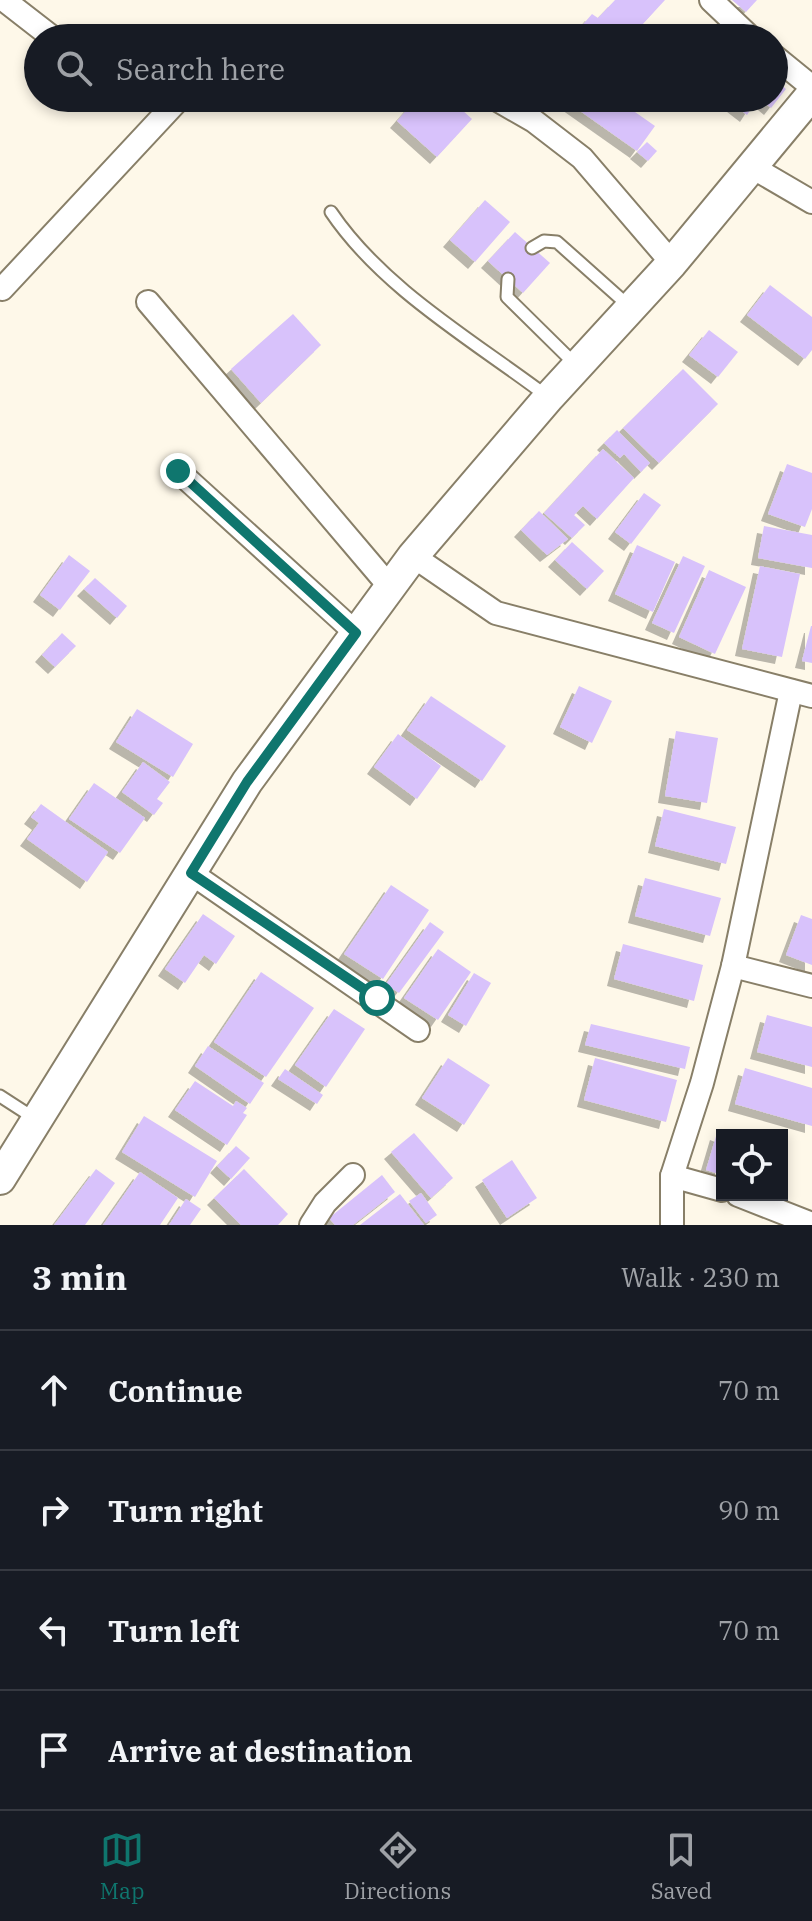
<!DOCTYPE html>
<html lang="en">
<head>
<meta charset="utf-8">
<style>
  body { margin:0; font-family:"IBM Plex Serif",serif; background:#242831; color:#f1f3f6 }
  .controls { position:absolute; right:24px; bottom:24px; display:grid; overflow:hidden; border-radius:0px; box-shadow:0 4px 12px #0003 }
  .controls button { width:72px; height:72px; display:grid; place-items:center; padding:0; border:0; border-bottom:2px solid #363941; background:#171b24; color:#f1f3f6; font:40px sans-serif }
  .stop { position:absolute; width:24px; height:24px; margin:-18px; border:6px solid #0f766e; border-radius:50%; background:#fff }
  .stop.end { background:#0f766e; border-color:#fff; box-shadow:0 2px 8px #0008 }
  .list { margin:0; padding:0; list-style:none }
  h2 { display:flex; justify-content:space-between; align-items:center; height:104px; margin:0; padding:0 32px; font-size:34px }
  h2 small { font-size:26px; font-weight:400; color:#9ea1a6 }
  .list li { display:grid; grid-template-columns:52px 1fr auto; gap:24px; align-items:center; box-sizing:border-box; height:120px; padding:0 32px; border-top:2px solid #363941 }
  .list b { display:block; font-size:30px; white-space:nowrap }
  .list em { font-size:26px; font-style:normal; color:#9ea1a6 }
  .icon { flex:none; width:44px; height:44px; fill:none; stroke:currentColor; stroke-width:2; stroke-linecap:round; stroke-linejoin:round }
  .map { position:relative; flex:none; width:812px; height:1225px; overflow:hidden }
  .search { position:absolute; background:#171b24; box-shadow:0 4px 12px #0003; left:24px; right:24px; top:24px; height:88px; display:flex; align-items:center; gap:20px; box-sizing:border-box; padding:0 28px; border-radius:44px; color:#9ea1a6; font-size:30px }
  .sheet { height:584px; background:#171b24 }
  nav { display:flex; justify-content:space-around; align-items:center; box-sizing:border-box; height:112px; border-top:2px solid #363941; background:#171b24; font-size:22px; color:#9ea1a6 }
  nav a { display:grid; justify-items:center; gap:4px }
  nav .on { color:#0f766e }
  .map>svg:first-child { display:block }
  .building { fill:#d8c2fb; filter:url(#shadow) }
  .lines { fill:none; stroke-linecap:round; stroke-linejoin:round }
  .service-casing { stroke:#887f68; stroke-width:15 }
  .minor-casing { stroke:#887f68; stroke-width:26 }
  .secondary-casing { stroke:#887f68; stroke-width:34 }
  .service { stroke:#fff; stroke-width:11 }
  .minor { stroke:#fff; stroke-width:22 }
  .secondary { stroke:#fff; stroke-width:30 }
  .route { stroke:#0f766e; stroke-width:10 }
</style>
</head>
<body>
<div class="map">
<svg width="812" height="1225" viewBox="0 0 812 1225">
  <defs>
    <filter id="shadow"><feDropShadow dx="-7" dy="7" stdDeviation="0" flood-color="#0004"/></filter>
  </defs>
  <rect width="100%" height="100%" fill="#fef8e9"/>
  <g class="building">
    <path d="M615 0H665L630 38 573 36 592 14 598 18Z"/>
    <path d="M732 0H757L746 12Z"/>
    <path d="M698 24 714 35 712 38H688Z"/>
    <path d="M774 79 786 89 771 108 759 98H774Z"/>
    <path d="M417 98H449L472 119 437 157 397 121Z"/>
    <path d="M568 98H615L655 126 637 151 566 101Z"/>
    <path d="M725 98H758L747 115Z"/>
    <path d="M647 142 657 151 648 161 637 152Z"/>
    <path d="M485 200 510 222 475 262 450 240Z"/>
    <path d="M515 232 550 263 523 293 488 261Z"/>
    <path d="M770 285 812 317V350L805 359 747 315Z"/>
    <path d="M293 314 321 345 261 403 231 369Z"/>
    <path d="M709 330 738 352 718 377 689 355Z"/>
    <path d="M683 369 718 404 659 463 623 428Z"/>
    <path d="M617 430 650 463 641 472 624 454 620 458 604 443Z"/>
    <path d="M603 449 634 478 597 519 583 506 574 515 585 525 572 538 544 513Z"/>
    <path d="M787 464 812 473V509L805 527 768 514Z"/>
    <path d="M644 493 661 505 631 544 615 532Z"/>
    <path d="M539 511 568 539 547 555 521 530Z"/>
    <path d="M764 526 812 535V568L758 558Z"/>
    <path d="M572 542 604 571 587 589 555 560Z"/>
    <path d="M637 545 675 562 653 612 615 594Z"/>
    <path d="M69 555 90 571 60 610 40 595Z"/>
    <path d="M683 556 705 566 674 633 652 623Z"/>
    <path d="M760 566 800 574 782 657 742 649Z"/>
    <path d="M709 570 746 587 715 654 679 637Z"/>
    <path d="M95 578 127 606 117 618 84 589Z"/>
    <path d="M811 626H812V663L802 661Z"/>
    <path d="M62 633 76 646 55 667 42 655Z"/>
    <path d="M579 686 612 701 592 743 560 727Z"/>
    <path d="M431 696 506 746 482 781 407 730Z"/>
    <path d="M137 709 193 744 173 777 116 742Z"/>
    <path d="M676 731 718 738 707 803 665 796Z"/>
    <path d="M398 734 441 766 417 799 374 767Z"/>
    <path d="M143 762 170 782 157 799 163 803 154 815 122 792Z"/>
    <path d="M94 783 145 818 120 853 69 819Z"/>
    <path d="M41 804 108 852 87 882 27 839 39 823 31 817Z"/>
    <path d="M664 809 736 827 726 864 655 846Z"/>
    <path d="M645 878 721 898 710 936 635 916Z"/>
    <path d="M391 885 429 910 383 979 344 954Z"/>
    <path d="M203 914 235 936 216 964 204 955 185 983 165 969Z"/>
    <path d="M801 915 812 919V965L786 955Z"/>
    <path d="M430 922 444 932 399 993 386 984Z"/>
    <path d="M623 944 703 965 694 1001 614 979Z"/>
    <path d="M438 949 471 972 438 1020 404 998Z"/>
    <path d="M261 972 314 1008 266 1077 214 1042Z"/>
    <path d="M474 973 491 983 466 1026 448 1015Z"/>
    <path d="M334 1009 365 1029 326 1087 295 1065Z"/>
    <path d="M767 1015 812 1027V1067L757 1052Z"/>
    <path d="M591 1024 690 1047 685 1069 585 1045Z"/>
    <path d="M208 1046 264 1083 250 1104 195 1066Z"/>
    <path d="M448 1058 490 1085 464 1125 422 1098Z"/>
    <path d="M595 1058 677 1080 666 1122 584 1100Z"/>
    <path d="M745 1068 812 1088V1126L735 1104Z"/>
    <path d="M285 1069 323 1095 317 1104 278 1079Z"/>
    <path d="M195 1081 233 1106 236 1101 247 1108 243 1113 247 1115 227 1145 175 1110Z"/>
    <path d="M144 1116 217 1161 195 1197 122 1152Z"/>
    <path d="M414 1133 453 1178 431 1198 391 1152Z"/>
    <path d="M717 1133 722 1135V1175L706 1170Z"/>
    <path d="M236 1146 250 1158 231 1179 217 1166Z"/>
    <path d="M512 1160 537 1198 507 1218 482 1180Z"/>
    <path d="M96 1169 115 1183 85 1225H54Z"/>
    <path d="M244 1169 288 1214 278 1225H241L214 1198Z"/>
    <path d="M140 1172 178 1198 160 1225H103Z"/>
    <path d="M382 1175 395 1192 353 1225H335L329 1218Z"/>
    <path d="M421 1193 437 1215 426 1223 409 1201Z"/>
    <path d="M400 1194 424 1225H360Z"/>
    <path d="M186 1199 201 1209 190 1225H169Z"/>
  </g>
  <g class="lines">
    <g class="service-casing">
      <g id="service">
        <path d="M331 212C383 289 474 341 548 397"/>
        <path d="M532 248 544 241 557 242 630 307"/>
        <path d="M508 279 507 297 577 366"/>
        <path d="M0 1096 34 1118"/>
      </g>
    </g>
    <g class="minor-casing">
      <g id="minor">
        <path d="M4 0 53 38"/>
        <path d="M711 0 751 38"/>
        <path d="M774 56 812 87"/>
        <path d="M494 98 534 121 582 158 672 263"/>
        <path d="M752 167 812 202"/>
        <path d="M2 289 180 98"/>
        <path d="M148 302 390 587"/>
        <path d="M178 471 356 633"/>
        <path d="M413 556 496 613 812 696"/>
        <path d="M191 873 418 1030"/>
        <path d="M733 966 812 986"/>
        <path d="M672 1176 722 1190"/>
        <path d="M738 1195 812 1224"/>
        <path d="M311 1225 325 1203 353 1175"/>
        <path d="M672 1225V1176L702 1083 733 966 791 691"/>
      </g>
    </g>
    <g class="secondary-casing">
      <path id="secondary" d="M0 1179 247 782 413 556 549 397 672 263 812 94"/>
    </g>
    <use href="#service" class="service"/>
    <use href="#minor" class="minor"/>
    <use href="#secondary" class="secondary"/>
  </g>
  <g class="lines">
    <path class="route" d="M178 471 356 633 247 782 191 873 377 998"/>
  </g>
</svg>
<div class="controls">
<button><svg class="icon" aria-label="locate" viewBox="0 0 24 24"><circle cx="12" cy="12" r="6"/><path d="M12 2v4M12 18v4M2 12h4M18 12h4"/></svg></button>
</div>
<div class="stop" style="left:377px;top:998px"></div>
<div class="stop end" style="left:178px;top:471px"></div>
<div class="search"><svg class="icon" aria-label="search" viewBox="0 0 24 24"><circle cx="10" cy="10" r="6"/><path d="M15 15l6 6"/></svg>Search here</div>
</div>
<section class="sheet">
<h2>3 min<small>Walk · 230 m</small></h2>
<ul class="list">
<li><svg class="icon" aria-label="ahead" viewBox="0 0 24 24"><path d="M12 20V5M6 11l6-6 6 6"/></svg><div><b>Continue</b></div><em>70 m</em></li>
<li><svg class="icon" aria-label="right" viewBox="0 0 24 24"><path d="M7 20v-9h11M14 6l5 5-5 5"/></svg><div><b>Turn right</b></div><em>90 m</em></li>
<li><svg class="icon" aria-label="left" viewBox="0 0 24 24"><path d="M17 20v-9H6M10 6l-5 5 5 5"/></svg><div><b>Turn left</b></div><em>70 m</em></li>
<li><svg class="icon" aria-label="arrive" viewBox="0 0 24 24"><path d="M6 21V4h12l-3 4 3 4H6"/></svg><div><b>Arrive at destination</b></div></li>
</ul>
</section>
<nav>
<a class="on"><svg class="icon" aria-label="map" viewBox="0 0 24 24"><path d="M3 6l6-2 6 2 6-2v14l-6 2-6-2-6 2zM9 4v14M15 6v14"/></svg>Map</a>
<a><svg class="icon" aria-label="directions" viewBox="0 0 24 24"><path d="M12 3l9 9-9 9-9-9zM9 14v-3h6M13 9l2 2-2 2"/></svg>Directions</a>
<a><svg class="icon" aria-label="saved" viewBox="0 0 24 24"><path d="M7 4h10v16l-5-4-5 4z"/></svg>Saved</a>
</nav>
</body>
</html>
